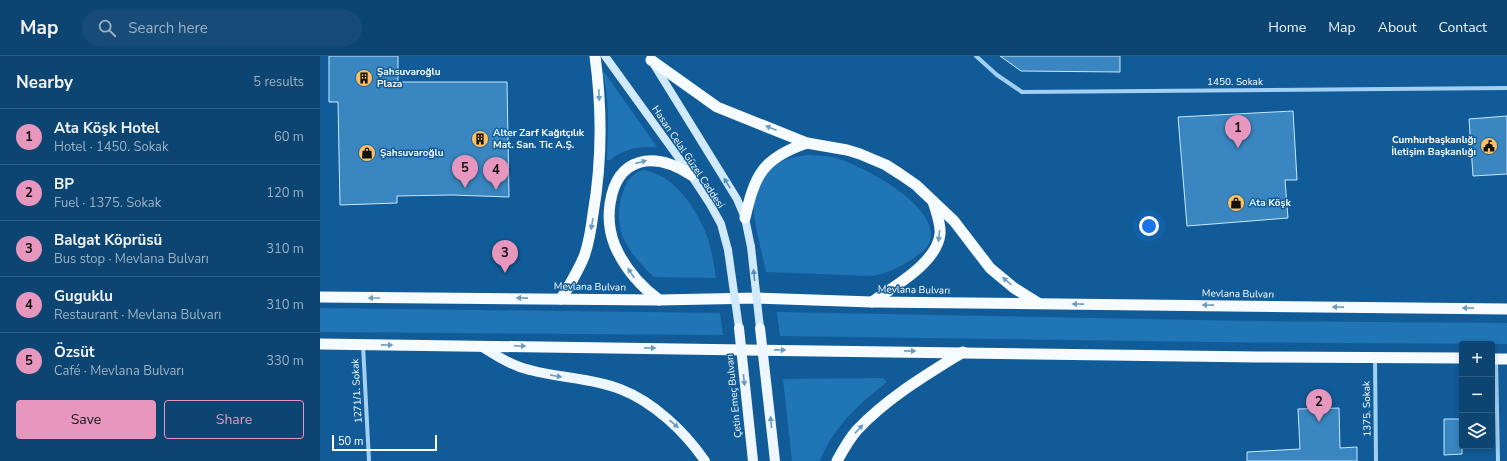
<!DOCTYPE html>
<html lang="en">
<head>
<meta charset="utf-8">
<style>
  body { margin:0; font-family:"Nunito Sans",sans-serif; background:#164c77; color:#f1f3f6 }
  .controls { position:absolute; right:12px; bottom:12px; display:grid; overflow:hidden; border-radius:4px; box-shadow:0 2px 6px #0003 }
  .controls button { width:36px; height:36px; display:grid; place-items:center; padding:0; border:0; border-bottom:1px solid #2d5d84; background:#0d4572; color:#f1f3f6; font:20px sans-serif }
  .scale { position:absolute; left:12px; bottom:10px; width:105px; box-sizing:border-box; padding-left:4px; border:2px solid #fff; border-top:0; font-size:11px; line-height:14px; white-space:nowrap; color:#fff; -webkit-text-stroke:3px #115c98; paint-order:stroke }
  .you { position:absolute; left:829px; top:170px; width:14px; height:14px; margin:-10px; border:3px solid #fff; border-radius:50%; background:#1a73e8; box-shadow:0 0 0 6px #1a73e833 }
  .badge { display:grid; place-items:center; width:26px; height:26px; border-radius:50%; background:#e797bd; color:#111; font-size:13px; font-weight:700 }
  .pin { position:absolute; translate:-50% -33px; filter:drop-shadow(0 1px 2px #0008) }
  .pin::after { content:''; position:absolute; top:21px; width:14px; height:12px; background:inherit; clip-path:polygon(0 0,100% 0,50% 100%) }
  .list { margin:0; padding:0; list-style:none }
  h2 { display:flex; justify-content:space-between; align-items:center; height:52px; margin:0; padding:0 16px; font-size:17px }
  h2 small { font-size:13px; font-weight:400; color:#9ab1c4 }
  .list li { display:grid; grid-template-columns:26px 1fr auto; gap:12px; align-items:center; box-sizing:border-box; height:56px; padding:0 16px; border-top:1px solid #2d5d84 }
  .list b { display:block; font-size:15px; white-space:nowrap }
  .list p { margin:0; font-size:13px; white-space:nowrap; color:#9ab1c4 }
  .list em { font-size:13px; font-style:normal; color:#9ab1c4 }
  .actions { display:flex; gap:8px; padding:12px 16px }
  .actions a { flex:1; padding:9px 0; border:1px solid #e797bd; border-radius:4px; text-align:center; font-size:14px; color:#e797bd }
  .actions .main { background:#e797bd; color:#111 }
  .icon { flex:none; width:22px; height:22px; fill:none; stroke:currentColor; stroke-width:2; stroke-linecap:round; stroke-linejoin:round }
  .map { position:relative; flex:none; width:1187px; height:405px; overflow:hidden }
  header { display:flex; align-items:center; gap:24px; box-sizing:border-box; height:56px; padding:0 20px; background:#0d4572; border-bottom:1px solid #2d5d84 }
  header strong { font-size:19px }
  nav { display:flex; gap:22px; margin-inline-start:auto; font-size:14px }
  .search { width:280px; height:36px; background:#164c77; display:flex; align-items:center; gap:10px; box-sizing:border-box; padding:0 14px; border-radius:22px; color:#9ab1c4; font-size:15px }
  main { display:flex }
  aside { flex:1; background:#0d4572 }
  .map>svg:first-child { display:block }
  .green { fill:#1f75b5 }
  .building { fill:#3986c0; stroke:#c9e7fe }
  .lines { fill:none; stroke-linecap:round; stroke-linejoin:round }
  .minor { stroke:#a1d0f4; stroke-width:4 }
  .secondary { stroke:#d1e9fd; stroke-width:8 }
  .primary { stroke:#eef7ff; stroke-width:10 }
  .trunk { stroke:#f6fbff; stroke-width:11 }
  .secondary-bridge { stroke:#d1e9fd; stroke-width:8 }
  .primary-bridge { stroke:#eef7ff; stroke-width:10 }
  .oneway { fill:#6d9cc1 }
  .oneway2 { fill:#548dbb }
  .oneway3 { fill:#699ac1 }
  .labels { text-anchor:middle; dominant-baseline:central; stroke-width:3; stroke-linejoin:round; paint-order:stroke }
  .poi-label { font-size:10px; font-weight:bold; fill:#fff; stroke:#115c98; text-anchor:start }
  .street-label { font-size:10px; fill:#fff; stroke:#115c98 }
</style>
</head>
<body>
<header>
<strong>Map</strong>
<div class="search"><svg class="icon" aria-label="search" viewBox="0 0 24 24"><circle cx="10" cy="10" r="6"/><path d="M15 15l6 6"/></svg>Search here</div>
<nav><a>Home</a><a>Map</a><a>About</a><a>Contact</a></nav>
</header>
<main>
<aside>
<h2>Nearby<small>5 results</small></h2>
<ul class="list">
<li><span class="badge">1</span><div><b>Ata Köşk Hotel</b><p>Hotel · 1450. Sokak</p></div><em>60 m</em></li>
<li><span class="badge">2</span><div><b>BP</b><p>Fuel · 1375. Sokak</p></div><em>120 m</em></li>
<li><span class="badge">3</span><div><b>Balgat Köprüsü</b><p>Bus stop · Mevlana Bulvarı</p></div><em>310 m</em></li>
<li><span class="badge">4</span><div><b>Guguklu</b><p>Restaurant · Mevlana Bulvarı</p></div><em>310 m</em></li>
<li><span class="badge">5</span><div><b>Özsüt</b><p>Café · Mevlana Bulvarı</p></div><em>330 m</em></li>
</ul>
<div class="actions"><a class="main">Save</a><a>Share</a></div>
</aside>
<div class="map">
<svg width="1187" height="405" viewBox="0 0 1187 405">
  <rect width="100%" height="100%" fill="#115c98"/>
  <g class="green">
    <path d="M284 16 337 91C319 90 304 93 290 104H287C288 75 290 46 283 17Z"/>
    <path d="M488 99C497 100 507 99 515 102 541 108 625 153 609 187 606 194 599 198 594 202 580 211 569 217 552 220L446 216C443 199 431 160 434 144 436 126 450 109 467 103 473 101 481 100 488 99Z"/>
    <path d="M323 114C355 118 378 155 388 183 392 196 394 209 396 222L334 221C308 196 290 173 303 136 306 126 312 117 323 114Z"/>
    <path d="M0 252 400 257 403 279 0 276Z"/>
    <path d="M457 256 928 265 1187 267V288L891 286 460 280Z"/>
    <path d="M563 322 567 326C539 348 513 371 500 405H472L463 323Z"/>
  </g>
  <g class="building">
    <path d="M9 0H78V26H187L189 141 132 139 77 140V147L20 149 18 46H9Z"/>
    <path d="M680 0H800V16L701 15Z"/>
    <path d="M973 55 977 124H965L968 162 867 170 858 61Z"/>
    <path d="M1187 60V118L1153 120 1149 63Z"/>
    <path d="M1019 352 1020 392 1037 391V405H927V396L980 393 978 353Z"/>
    <path d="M1124 363H1142V398L1124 399Z"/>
  </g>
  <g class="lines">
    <g class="minor">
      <path d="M656 0 677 19 702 36 1187 32"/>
      <path d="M43 289 49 405"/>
      <path d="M1055 303 1056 405"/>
      <path d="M1176 303 1178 405"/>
    </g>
    <g class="secondary">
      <path d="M285 0 371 119 390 148 401 168 408 194"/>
      <path d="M333 7 417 143 425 162 431 191"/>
    </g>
    <path class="primary" d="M161 290C177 300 192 310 210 314 239 322 272 322 300 333 334 346 365 376 385 405"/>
    <g class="trunk">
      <path d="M331 4 397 51 487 87 527 94 540 98 566 109 580 118 596 129 634 165 670 212 694 232 718 247"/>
      <path d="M425 162C435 118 443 102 487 87"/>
      <path d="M0 241 339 244 438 242 552 246 1187 253"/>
      <path d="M241 243C249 230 257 217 263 203 269 189 271 173 273 158 282 106 282 52 275 0"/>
      <path d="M339 244C319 229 305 213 295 190 290 178 288 162 290 148 297 100 334 95 371 119"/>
      <path d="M552 246C574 230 617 207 620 178 621 167 616 156 613 145"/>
      <path d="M0 288 937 301 1142 302"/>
      <path d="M1172 303H1187"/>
      <path d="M517 405C523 394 529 383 537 374 567 342 606 319 643 296"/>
    </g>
    <g class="secondary-bridge">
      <path d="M431 191 440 272"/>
      <path d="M408 194 419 272"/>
    </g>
    <g class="primary-bridge">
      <path d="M419 272 433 405"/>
      <path d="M440 272 455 405"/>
    </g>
  </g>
  <defs><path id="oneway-solid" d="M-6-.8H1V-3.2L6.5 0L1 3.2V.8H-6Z"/></defs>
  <g class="oneway">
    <use href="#oneway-solid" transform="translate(279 39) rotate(87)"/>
    <use href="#oneway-solid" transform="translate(451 72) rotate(-158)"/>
    <use href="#oneway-solid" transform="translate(321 106) rotate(-15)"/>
    <use href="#oneway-solid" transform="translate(272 168) rotate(100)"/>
    <use href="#oneway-solid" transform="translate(619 180) rotate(97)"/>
    <use href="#oneway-solid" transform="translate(311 217) rotate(-123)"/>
    <use href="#oneway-solid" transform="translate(687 225) rotate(-140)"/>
    <use href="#oneway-solid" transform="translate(54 242) rotate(-180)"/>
    <use href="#oneway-solid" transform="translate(202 242) rotate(-179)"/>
    <use href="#oneway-solid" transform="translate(758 248) rotate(-179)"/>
    <use href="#oneway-solid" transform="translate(888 249) rotate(-179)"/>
    <use href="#oneway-solid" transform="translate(1018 251) rotate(-179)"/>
    <use href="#oneway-solid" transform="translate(1148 252) rotate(-179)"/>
    <use href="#oneway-solid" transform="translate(67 289) rotate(1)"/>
    <use href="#oneway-solid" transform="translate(200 290) rotate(1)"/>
    <use href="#oneway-solid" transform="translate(330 292) rotate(1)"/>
    <use href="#oneway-solid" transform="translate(460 294) rotate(1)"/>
    <use href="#oneway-solid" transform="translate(590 295) rotate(1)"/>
    <use href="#oneway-solid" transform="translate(539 373) rotate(-47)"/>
  </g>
  <g class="oneway2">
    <use href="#oneway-solid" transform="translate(407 127) rotate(-122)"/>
    <use href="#oneway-solid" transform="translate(434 219) rotate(-96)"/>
  </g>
  <g class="oneway3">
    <use href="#oneway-solid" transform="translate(236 320) rotate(10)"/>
    <use href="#oneway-solid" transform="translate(424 324) rotate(84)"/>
    <use href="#oneway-solid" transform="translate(451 366) rotate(-96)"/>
    <use href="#oneway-solid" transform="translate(354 368) rotate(41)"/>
  </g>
  <defs>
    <g id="building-disc" transform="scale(0.9)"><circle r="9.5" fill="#ffc064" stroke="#115c98"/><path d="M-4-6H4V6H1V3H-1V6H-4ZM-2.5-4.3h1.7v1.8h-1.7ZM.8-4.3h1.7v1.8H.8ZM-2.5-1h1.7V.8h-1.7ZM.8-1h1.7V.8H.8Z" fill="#111"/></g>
    <g id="civic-disc" transform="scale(0.9)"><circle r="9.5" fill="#ffc064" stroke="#115c98"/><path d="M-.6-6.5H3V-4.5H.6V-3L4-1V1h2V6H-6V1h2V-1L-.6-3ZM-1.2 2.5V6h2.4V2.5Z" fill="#111"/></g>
    <g id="shop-disc" transform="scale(0.9)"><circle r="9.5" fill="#ffc064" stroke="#115c98"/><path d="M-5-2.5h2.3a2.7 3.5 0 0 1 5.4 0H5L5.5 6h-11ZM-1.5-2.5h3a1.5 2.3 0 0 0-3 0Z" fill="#111"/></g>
  </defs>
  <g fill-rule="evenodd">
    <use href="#building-disc" x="44" y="22"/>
    <use href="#building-disc" x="160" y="83"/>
    <use href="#civic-disc" x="1169" y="90"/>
    <use href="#shop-disc" x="47" y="97"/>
    <use href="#shop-disc" x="916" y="147"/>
  </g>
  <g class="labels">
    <g class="poi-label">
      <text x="57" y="16">Şahsuvaroğlu<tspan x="57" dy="12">Plaza</tspan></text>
      <text x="173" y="77">Alter Zarf Kağıtçılık<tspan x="173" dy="12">Mat. San. Tic A.Ş.</tspan></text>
      <text x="1156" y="84" text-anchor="end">Cumhurbaşkanlığı<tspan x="1156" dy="12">İletişim Başkanlığı</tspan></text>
      <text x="60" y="97">Şahsuvaroğlu</text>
      <text x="929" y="147">Ata Köşk</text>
    </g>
    <g class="street-label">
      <text x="915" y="26">1450. Sokak</text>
      <text transform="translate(368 101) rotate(56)">Hasan Celal Güzel Caddesi</text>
      <text transform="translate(270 231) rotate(1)">Mevlana Bulvarı</text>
      <text transform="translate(594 234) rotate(1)">Mevlana Bulvarı</text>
      <text transform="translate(918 238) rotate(1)">Mevlana Bulvarı</text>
      <text transform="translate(37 335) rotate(-93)">1271/1. Sokak</text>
      <text transform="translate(414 340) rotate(-96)">Çetin Emeç Bulvarı</text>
      <text transform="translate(1047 353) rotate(-91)">1375. Sokak</text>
    </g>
  </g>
</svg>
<div class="controls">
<button>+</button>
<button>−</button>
<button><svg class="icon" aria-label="layers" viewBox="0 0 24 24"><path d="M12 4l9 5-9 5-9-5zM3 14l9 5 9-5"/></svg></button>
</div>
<div class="scale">50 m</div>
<div class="you"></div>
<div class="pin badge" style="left:918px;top:92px">1</div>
<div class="pin badge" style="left:999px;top:366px">2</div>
<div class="pin badge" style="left:185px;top:217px">3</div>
<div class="pin badge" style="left:176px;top:134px">4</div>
<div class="pin badge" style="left:145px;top:132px">5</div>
</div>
</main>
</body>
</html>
